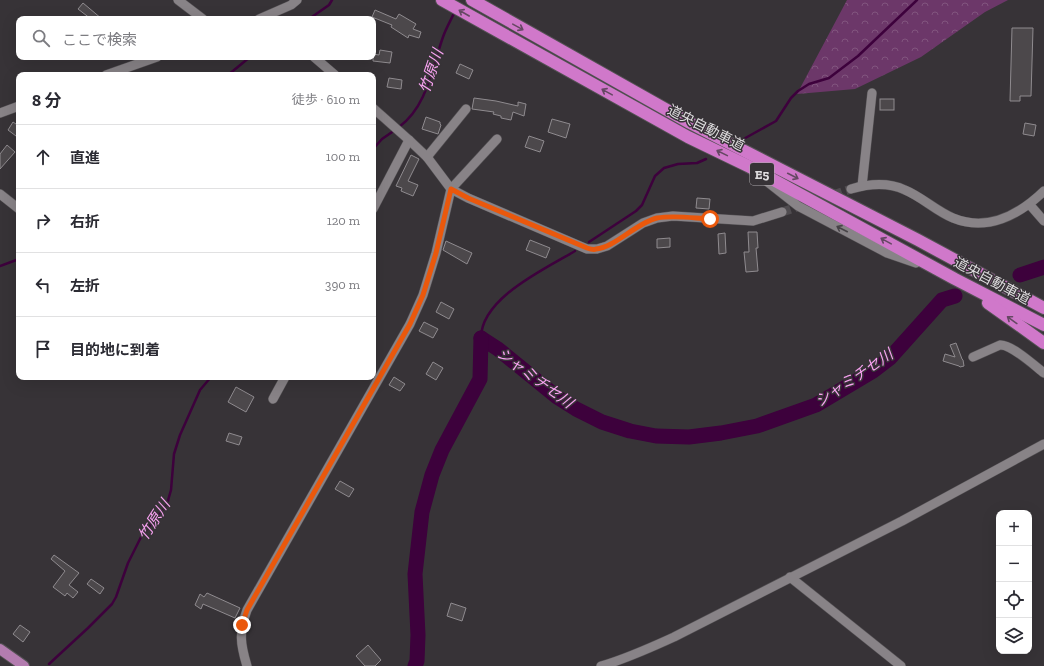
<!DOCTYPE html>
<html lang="ja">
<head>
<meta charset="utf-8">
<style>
  body { margin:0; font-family:"Zilla Slab","Noto Sans JP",serif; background:#f2f2f3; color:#2b2b33 }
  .controls { position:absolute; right:12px; bottom:12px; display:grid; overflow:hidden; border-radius:8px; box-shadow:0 4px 16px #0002 }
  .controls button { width:36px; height:36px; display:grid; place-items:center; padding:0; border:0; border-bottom:1px solid #e1e1e2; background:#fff; color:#2b2b33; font:20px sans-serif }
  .stop { position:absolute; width:12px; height:12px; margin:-9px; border:3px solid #ea580c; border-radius:50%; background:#fff }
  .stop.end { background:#ea580c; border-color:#fff; box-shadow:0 1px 4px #0008 }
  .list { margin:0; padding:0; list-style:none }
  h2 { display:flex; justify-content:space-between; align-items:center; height:52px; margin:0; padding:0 16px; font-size:17px }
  h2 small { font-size:13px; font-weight:400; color:#7c7c81 }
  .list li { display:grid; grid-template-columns:26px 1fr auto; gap:12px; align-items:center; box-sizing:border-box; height:64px; padding:0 16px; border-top:1px solid #e1e1e2 }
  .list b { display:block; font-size:15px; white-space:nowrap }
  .list em { font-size:13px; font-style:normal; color:#7c7c81 }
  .icon { flex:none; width:22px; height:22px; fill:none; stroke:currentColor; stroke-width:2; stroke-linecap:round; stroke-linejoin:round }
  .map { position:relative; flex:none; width:1044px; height:666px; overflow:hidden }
  .search { position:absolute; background:#fff; box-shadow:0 4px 16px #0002; left:16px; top:16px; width:360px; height:44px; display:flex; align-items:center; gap:10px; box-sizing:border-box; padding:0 14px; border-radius:8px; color:#7c7c81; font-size:15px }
  .panel { position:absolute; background:#fff; box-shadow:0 4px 16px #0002; left:16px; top:72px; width:360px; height:308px; border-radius:8px }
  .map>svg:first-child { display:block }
  .forest { fill:url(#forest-crowns) }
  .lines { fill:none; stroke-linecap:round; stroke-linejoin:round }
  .stream { stroke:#3d013c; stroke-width:2.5 }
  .river { stroke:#3d013c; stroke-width:15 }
  .building { fill:#4c484b; stroke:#8f8b8f }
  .minor-tunnel { stroke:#504c50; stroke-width:9; stroke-dasharray:9 4.5; stroke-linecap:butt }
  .minor-casing { stroke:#545154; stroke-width:10 }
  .major-casing { stroke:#545154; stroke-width:12 }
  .highway-casing { stroke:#545154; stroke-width:14 }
  .minor { stroke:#888387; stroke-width:9 }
  .major { stroke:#b37caf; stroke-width:10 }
  .highway { stroke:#d078ca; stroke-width:12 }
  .oneway { stroke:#654863 }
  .oneway2 { stroke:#474347 }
  .route { stroke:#ea580c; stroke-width:5 }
  .labels { text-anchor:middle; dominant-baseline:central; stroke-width:3; stroke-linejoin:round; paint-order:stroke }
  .shield { fill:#373337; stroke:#adaaad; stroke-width:1 }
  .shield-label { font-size:13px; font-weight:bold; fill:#dfdddf }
  .street-label { font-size:14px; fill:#dfdddf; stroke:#373337 }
  .water-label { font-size:15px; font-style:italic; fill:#f8a2f1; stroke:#373337 }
</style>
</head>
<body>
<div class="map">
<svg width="1044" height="666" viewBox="0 0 1044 666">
  <defs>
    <pattern id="forest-crowns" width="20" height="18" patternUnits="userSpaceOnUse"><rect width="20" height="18" fill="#6c3769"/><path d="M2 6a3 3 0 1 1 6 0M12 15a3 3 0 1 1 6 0" fill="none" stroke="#81547e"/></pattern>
  </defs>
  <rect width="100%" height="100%" fill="#373337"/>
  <path class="forest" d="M847 0H1008L985 12 921 57 855 89 797 94Z"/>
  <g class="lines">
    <g class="stream">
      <path d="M309 19 329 5 332 0"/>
      <path d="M228 75 250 57"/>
      <path d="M399 127C427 107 432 68 443 37 446 28 451 20 455 11"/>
      <path d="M740 141 776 121 791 98 798 91 809 84 829 78 858 56 917 0"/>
      <path d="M373 149 382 139 395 130"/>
      <path d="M589 242 636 211 642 205 655 176 664 168 678 164 697 163 706 159"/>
      <path d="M0 266 19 259"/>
      <path d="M481 338C481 298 545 269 575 251"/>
      <path d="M49 664 88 628 112 604 116 597 128 563 141 537 167 504 171 490 174 454 180 435 200 390 211 377"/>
    </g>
    <g class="river">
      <path d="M1020 275 1044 267"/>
      <path d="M481 338 498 349 557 397 576 409 602 422 630 431 656 436 689 437 721 433 757 426 816 405 873 371 890 358 942 300 955 296"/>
      <path d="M415 666 417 661 418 635 415 574 422 512 432 475 442 450 480 379 481 338"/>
    </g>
  </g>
  <g class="building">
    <path d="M83 3 102 19H91L78 9Z"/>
    <path d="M375 10 396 19 399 14 416 24 413 29 421 32 419 38 409 35 408 38 391 27 392 25 372 17Z"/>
    <path d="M1012 28H1033L1031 96H1020V101H1010Z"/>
    <path d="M380 50 392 52 390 63 373 61V54L379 55Z"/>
    <path d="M460 64 473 70 469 79 456 73Z"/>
    <path d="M389 78 402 80 401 89 387 87Z"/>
    <path d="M474 98 496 101 518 106V102L526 104 524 116 513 112 511 120 501 118V116L493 114 494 112 472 109Z"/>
    <rect x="880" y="99" width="14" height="11"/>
    <path d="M426 117 440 122V124L441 125 438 134 422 129Z"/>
    <path d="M552 119 570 124 566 138 548 132Z"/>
    <path d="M13 122 19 126V132L16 136 8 130Z"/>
    <path d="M1025 123 1036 125 1034 136 1023 134Z"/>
    <path d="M529 136 544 141 540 152 525 147Z"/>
    <path d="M7 145 15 152 0 169V154Z"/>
    <path d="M411 155 419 159 408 181 418 185 413 196 401 191 402 188 396 186Z"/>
    <path d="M697 198 710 199 709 209 696 208Z"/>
    <path d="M748 232H757L758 248H756L758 271 746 272 744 252H749Z"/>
    <path d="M725 233 726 253 719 254 718 234Z"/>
    <path d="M670 238V247L657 248V239Z"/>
    <path d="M530 240 550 248 546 258 526 250Z"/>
    <path d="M446 241 472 253 467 264 443 250Z"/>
    <path d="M441 302 454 309 449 319 436 312Z"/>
    <path d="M424 322 438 329 433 338 419 331Z"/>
    <path d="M956 343 962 359 963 360 964 366 960 367 959 366 943 361 945 354 955 357 950 345Z"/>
    <path d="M433 362 443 368 436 380 426 374Z"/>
    <path d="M394 377 405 384 400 391 389 385Z"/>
    <path d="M236 387 254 397 246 412 228 402Z"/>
    <path d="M229 433 242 437 239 445 226 441Z"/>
    <path d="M340 481 354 489 349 497 335 489Z"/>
    <path d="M54 555 79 573 69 585 78 592 73 598 67 593 65 596 53 587 65 571 51 559Z"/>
    <path d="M91 579 104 588 100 594 87 584Z"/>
    <path d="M207 593 240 608 235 618 203 604 201 609 195 605 200 594 204 597Z"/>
    <path d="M451 603 466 608 462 621 447 616Z"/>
    <path d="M20 625 30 632 23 642 13 634Z"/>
    <path d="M368 645 381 660 375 666H365L356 656Z"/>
  </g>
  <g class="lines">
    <path class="minor-tunnel" d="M782 212 851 189"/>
    <g class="minor-casing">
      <g id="minor">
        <path d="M178 0 203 19"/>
        <path d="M259 19 291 5 297 0"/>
        <path d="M314 57 335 75"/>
        <path d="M106 75 157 57"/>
        <path d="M373 108 409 140 427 157 451 189 468 198 587 249H597L607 246 643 223 657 218 673 216 753 221 782 212"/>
        <path d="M0 113 19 106"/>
        <path d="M427 157 466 109"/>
        <path d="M765 180 798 206 887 253 916 263"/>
        <path d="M862 186 872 93"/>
        <path d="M851 189C868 184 888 182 905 190 922 197 936 211 953 218 987 232 1019 215 1044 191"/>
        <path d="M0 194 19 209"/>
        <path d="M1030 205 1044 221"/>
        <path d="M373 209 409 140"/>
        <path d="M973 357 1000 345C1011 344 1035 366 1044 373"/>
        <path d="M273 399 285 377"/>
        <path d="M790 577 901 666"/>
        <path d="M247 666C240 643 239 632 247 610L410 324 423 295 436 253 451 189 497 139"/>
        <path d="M601 666C626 659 650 648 674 637L902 521 1044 444"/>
      </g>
    </g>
    <g class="major-casing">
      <path id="major" d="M0 649 24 666"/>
    </g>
    <g class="highway-casing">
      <g id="highway">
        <path d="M442 0 688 137 748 166 955 279 1044 325"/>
        <path d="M472 0 690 123 918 240 1044 308"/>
        <path d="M988 303 1044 343"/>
      </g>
    </g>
    <use href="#minor" class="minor"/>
    <use href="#major" class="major"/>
    <use href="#highway" class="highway"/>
  </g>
  <defs><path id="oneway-shaft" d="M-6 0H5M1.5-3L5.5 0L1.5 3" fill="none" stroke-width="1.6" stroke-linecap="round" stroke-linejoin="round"/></defs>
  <g class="oneway">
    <use href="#oneway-shaft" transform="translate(464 13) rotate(-150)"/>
    <use href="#oneway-shaft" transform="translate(518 27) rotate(29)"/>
    <use href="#oneway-shaft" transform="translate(607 92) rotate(-151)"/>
    <use href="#oneway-shaft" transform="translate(722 153) rotate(-154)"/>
    <use href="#oneway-shaft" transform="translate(793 176) rotate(27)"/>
    <use href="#oneway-shaft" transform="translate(886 241) rotate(-151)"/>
    <use href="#oneway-shaft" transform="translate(1012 320) rotate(-144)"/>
  </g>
  <use class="oneway2" href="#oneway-shaft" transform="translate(842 229) rotate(-153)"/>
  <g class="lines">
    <path class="route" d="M242 625 247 610 410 324 423 295 436 253 451 189 468 198 587 248C590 249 594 250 596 249 614 248 636 223 657 218 674 215 692 218 710 219"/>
  </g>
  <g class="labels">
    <rect class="shield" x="750" y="163" width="24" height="22" rx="3"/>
    <g class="shield-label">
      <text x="762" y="174">E5</text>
    </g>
    <g class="street-label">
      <text transform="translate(706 128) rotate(27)">道央自動車道</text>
      <text transform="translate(992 281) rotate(28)">道央自動車道</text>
    </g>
    <g class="water-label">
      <text transform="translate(431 71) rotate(-71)">竹原川</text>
      <text transform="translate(535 378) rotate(36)">シャミチセ川</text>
      <text transform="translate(854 378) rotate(-34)">シャミチセ川</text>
      <text transform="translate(154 520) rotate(-57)">竹原川</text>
    </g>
  </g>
</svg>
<div class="controls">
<button>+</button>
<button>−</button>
<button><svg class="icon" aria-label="locate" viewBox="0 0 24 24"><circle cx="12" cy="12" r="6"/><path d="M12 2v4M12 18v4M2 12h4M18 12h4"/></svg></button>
<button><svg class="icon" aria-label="layers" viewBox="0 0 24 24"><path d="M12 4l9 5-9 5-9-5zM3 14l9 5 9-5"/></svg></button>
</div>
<div class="stop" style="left:710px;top:219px"></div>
<div class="stop end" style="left:242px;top:625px"></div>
<div class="search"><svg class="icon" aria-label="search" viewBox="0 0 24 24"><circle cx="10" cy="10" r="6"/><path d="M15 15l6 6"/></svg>ここで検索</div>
<section class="panel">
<h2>8 分<small>徒歩 · 610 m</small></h2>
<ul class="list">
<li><svg class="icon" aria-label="ahead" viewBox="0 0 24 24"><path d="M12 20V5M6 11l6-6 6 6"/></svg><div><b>直進</b></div><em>100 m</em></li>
<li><svg class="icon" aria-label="right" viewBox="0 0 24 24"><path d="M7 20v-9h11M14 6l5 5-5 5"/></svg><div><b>右折</b></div><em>120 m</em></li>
<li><svg class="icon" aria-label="left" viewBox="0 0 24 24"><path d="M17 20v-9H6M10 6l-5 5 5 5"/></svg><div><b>左折</b></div><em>390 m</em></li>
<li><svg class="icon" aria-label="arrive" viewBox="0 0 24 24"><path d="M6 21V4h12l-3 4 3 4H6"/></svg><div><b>目的地に到着</b></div></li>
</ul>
</section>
</div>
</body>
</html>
